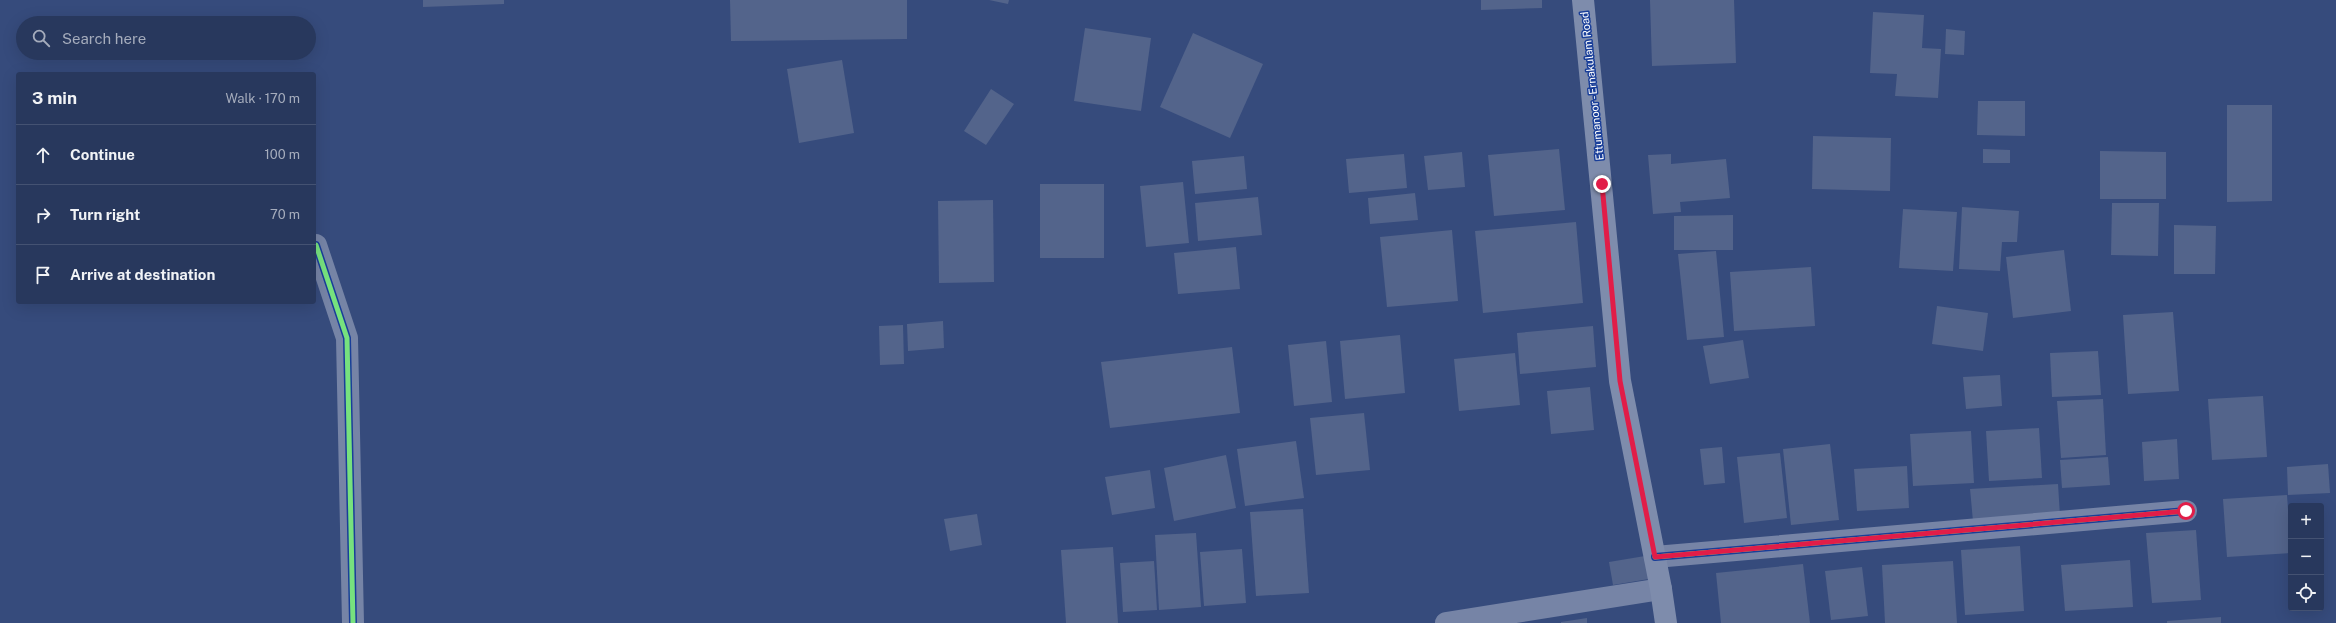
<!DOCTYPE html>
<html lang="en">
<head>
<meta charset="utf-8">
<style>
  body { margin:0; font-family:"Public Sans",sans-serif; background:#303f63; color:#f1f3f6 }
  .controls { position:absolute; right:12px; bottom:12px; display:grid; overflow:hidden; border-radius:4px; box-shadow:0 4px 16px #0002 }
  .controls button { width:36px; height:36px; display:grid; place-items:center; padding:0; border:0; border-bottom:1px solid #445272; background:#28385d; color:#f1f3f6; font:20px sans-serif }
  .stop { position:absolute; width:12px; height:12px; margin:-9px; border:3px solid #e11d48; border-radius:50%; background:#fff }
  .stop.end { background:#e11d48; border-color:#fff; box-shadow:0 1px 4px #0008 }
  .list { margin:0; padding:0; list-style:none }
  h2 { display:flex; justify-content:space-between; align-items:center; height:52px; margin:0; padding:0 16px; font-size:17px }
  h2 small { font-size:13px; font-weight:400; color:#a5acbc }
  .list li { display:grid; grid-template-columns:26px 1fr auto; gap:12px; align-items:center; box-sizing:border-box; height:60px; padding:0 16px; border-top:1px solid #445272 }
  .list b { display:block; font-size:15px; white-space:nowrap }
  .list em { font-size:13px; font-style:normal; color:#a5acbc }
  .icon { flex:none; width:22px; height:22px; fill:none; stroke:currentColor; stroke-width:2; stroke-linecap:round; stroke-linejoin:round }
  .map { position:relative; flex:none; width:2336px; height:623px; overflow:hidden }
  .search { position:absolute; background:#28385d; box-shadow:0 4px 16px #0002; left:16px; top:16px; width:300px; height:44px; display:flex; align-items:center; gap:10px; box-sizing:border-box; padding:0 14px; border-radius:22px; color:#a5acbc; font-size:15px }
  .panel { position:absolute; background:#28385d; box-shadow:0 4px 16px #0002; left:16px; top:72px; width:300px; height:232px; border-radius:4px }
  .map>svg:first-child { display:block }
  .building { fill:#53648b }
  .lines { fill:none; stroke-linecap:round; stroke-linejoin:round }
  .minor { stroke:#7684a6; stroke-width:22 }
  .major { stroke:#7e8cac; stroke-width:22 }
  .cycleway-casing { stroke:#193e99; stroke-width:8 }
  .cycleway { stroke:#77e17e; stroke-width:5 }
  .route { stroke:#e11d48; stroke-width:5 }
  .labels { text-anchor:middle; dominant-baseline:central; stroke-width:3; stroke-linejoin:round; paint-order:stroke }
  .street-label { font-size:11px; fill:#fff; stroke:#193e99 }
</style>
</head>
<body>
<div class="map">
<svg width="2336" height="623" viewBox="0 0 2336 623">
  <rect width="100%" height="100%" fill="#364b7c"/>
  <g class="building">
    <path d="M423 0H504V4L423 7Z"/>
    <path d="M730 0H907V39L731 41Z"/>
    <path d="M989 0H1009L1008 4Z"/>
    <path d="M1481 0H1542V8L1481 10Z"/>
    <path d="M1650 0H1734L1736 63 1652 66Z"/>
    <path d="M1873 12 1924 15 1922 48 1941 49 1938 98 1895 96 1897 74 1870 73Z"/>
    <path d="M1085 28 1151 38 1141 111 1074 101Z"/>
    <path d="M1946 29 1965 31 1964 55 1945 54Z"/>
    <path d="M1193 33 1263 64 1230 138 1160 107Z"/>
    <path d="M842 60 854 133 799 143 787 69Z"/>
    <path d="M991 89 1014 104 986 145 964 131Z"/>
    <path d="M1978 101H2025V136L1977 135Z"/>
    <path d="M2227 105H2272V201L2227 202Z"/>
    <path d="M1813 136 1891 138 1890 191 1812 189Z"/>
    <path d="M1559 149 1565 210 1494 216 1488 155Z"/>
    <path d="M1983 149 2010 150V163H1983Z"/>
    <path d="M2100 151 2166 152V199H2100Z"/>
    <path d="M1462 152 1465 187 1428 190 1424 156Z"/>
    <path d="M1404 154 1407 188 1349 193 1346 159Z"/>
    <path d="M1671 154V164L1726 159 1730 198 1680 202 1681 212 1653 214 1648 155Z"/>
    <path d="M1244 156 1247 189 1195 194 1192 161Z"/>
    <path d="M1183 182 1189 243 1146 247 1140 186Z"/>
    <rect x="1040" y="184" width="64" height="74"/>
    <path d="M1415 193 1418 220 1370 224 1368 198Z"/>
    <path d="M1258 197 1262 235 1198 241 1195 203Z"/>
    <path d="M993 200 994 282 939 283 938 201Z"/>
    <path d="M2112 203H2159L2158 256 2111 255Z"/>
    <path d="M1962 207 2019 211 2017 242H2002L2000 271 1959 269Z"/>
    <path d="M1903 209 1957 212 1953 271 1899 268Z"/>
    <path d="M1733 215V250H1674V216Z"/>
    <path d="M1576 222 1583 303 1483 313 1475 231Z"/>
    <path d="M2174 225 2216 226 2215 274H2174Z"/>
    <path d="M1452 230 1458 301 1387 307 1380 237Z"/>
    <path d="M1236 247 1240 289 1178 294 1174 253Z"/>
    <path d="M2064 250 2071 311 2013 318 2006 257Z"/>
    <path d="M1716 251 1724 337 1687 340 1678 254Z"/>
    <path d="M1811 267 1815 326 1734 331 1730 272Z"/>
    <path d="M1937 306 1988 313 1983 351 1932 344Z"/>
    <path d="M2173 312 2179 391 2128 394 2123 315Z"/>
    <path d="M943 321 944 348 908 351 907 324Z"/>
    <path d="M903 325 904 364 880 365 879 326Z"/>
    <path d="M1593 326 1596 367 1520 374 1517 333Z"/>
    <path d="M1400 335 1405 393 1345 399 1340 341Z"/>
    <path d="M1743 340 1749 378 1710 384 1703 346Z"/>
    <path d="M1326 341 1332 402 1294 406 1288 345Z"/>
    <path d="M1232 347 1240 413 1110 428 1101 362Z"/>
    <path d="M2098 351 2101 395 2052 397 2050 353Z"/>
    <path d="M1515 353 1520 405 1459 411 1454 359Z"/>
    <path d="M2000 375 2002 406 1966 409 1963 377Z"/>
    <path d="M1590 387 1594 430 1551 434 1547 391Z"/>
    <path d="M2263 396 2267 457 2212 460 2208 399Z"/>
    <path d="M2103 399 2106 455 2061 458 2057 401Z"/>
    <path d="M1364 413 1370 470 1316 475 1310 418Z"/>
    <path d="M2039 428 2042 478 1989 481 1986 431Z"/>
    <path d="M1971 431 1974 483 1913 486 1910 434Z"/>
    <path d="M2177 439 2179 479 2144 481 2142 442Z"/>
    <path d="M1296 441 1304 498 1245 506 1237 449Z"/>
    <path d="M1830 444 1839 520 1791 525 1783 449Z"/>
    <path d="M1722 447 1725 483 1704 485 1700 449Z"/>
    <path d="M1780 453 1787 518 1744 523 1737 457Z"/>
    <path d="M1226 455 1236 508 1174 521 1164 468Z"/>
    <path d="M2108 457 2110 485 2062 488 2060 460Z"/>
    <path d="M2328 464 2330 493 2288 495 2287 467Z"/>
    <path d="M1907 466 1909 508 1857 511 1854 469Z"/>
    <path d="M1150 470 1155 508 1112 515 1105 477Z"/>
    <path d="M2058 484 2060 516 1973 521 1970 489Z"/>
    <path d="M2287 495 2291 553 2227 557 2223 499Z"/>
    <path d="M1303 509 1309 593 1256 596 1250 512Z"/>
    <path d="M977 514 982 545 950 551 944 519Z"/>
    <path d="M2196 530 2201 600 2152 603 2146 533Z"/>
    <path d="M1196 533 1201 607 1159 610 1155 535Z"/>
    <path d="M2020 546 2024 611 1965 615 1961 550Z"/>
    <path d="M1113 547 1118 623H1066L1061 550Z"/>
    <path d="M1242 549 1246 603 1204 606 1200 552Z"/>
    <path d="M1651 555 1655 578 1613 585 1609 562Z"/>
    <path d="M2130 560 2133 607 2065 611 2061 565Z"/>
    <path d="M1154 561 1157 610 1123 612 1120 563Z"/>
    <path d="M1953 561 1957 623H1885L1882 565Z"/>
    <path d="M1803 564 1810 623H1721L1716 573Z"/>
    <path d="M1862 567 1868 616 1831 620 1825 571Z"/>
    <path d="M2221 617V623H2167V621Z"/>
    <path d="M1587 618V623H1561V622Z"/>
  </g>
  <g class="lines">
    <g class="minor">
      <path d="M316 245 347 338 353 623"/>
      <path d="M1655 557 2186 511"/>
      <path d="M1446 623 1661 589"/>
    </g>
    <path class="major" d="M1583 0 1620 381 1661 589 1666 623"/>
    <g class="cycleway-casing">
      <g id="cycleway">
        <path d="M316 245 347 338 353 623"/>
        <path d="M1655 557 2186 511"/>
      </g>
    </g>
    <use href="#cycleway" class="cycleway"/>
  </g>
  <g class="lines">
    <path class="route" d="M1602 184 1620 381 1655 557 2186 511"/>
  </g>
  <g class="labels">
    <g class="street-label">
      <text transform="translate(1592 86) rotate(-96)">Ettumanoor - Ernakulam Road</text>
    </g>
  </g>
</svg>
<div class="controls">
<button>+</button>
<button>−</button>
<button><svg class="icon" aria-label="locate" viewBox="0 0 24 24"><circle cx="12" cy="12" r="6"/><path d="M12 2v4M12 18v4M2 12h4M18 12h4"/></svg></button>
</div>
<div class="stop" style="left:2186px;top:511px"></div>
<div class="stop end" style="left:1602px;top:184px"></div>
<div class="search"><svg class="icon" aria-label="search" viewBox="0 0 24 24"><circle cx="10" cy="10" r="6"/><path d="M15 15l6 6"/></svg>Search here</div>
<section class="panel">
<h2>3 min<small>Walk · 170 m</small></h2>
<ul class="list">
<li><svg class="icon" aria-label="ahead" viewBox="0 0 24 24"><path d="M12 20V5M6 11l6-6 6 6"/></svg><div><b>Continue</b></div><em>100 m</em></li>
<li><svg class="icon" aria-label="right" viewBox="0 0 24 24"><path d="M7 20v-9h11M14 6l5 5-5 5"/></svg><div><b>Turn right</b></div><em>70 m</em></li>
<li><svg class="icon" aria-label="arrive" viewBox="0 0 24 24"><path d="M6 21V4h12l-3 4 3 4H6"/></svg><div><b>Arrive at destination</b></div></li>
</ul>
</section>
</div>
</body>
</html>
